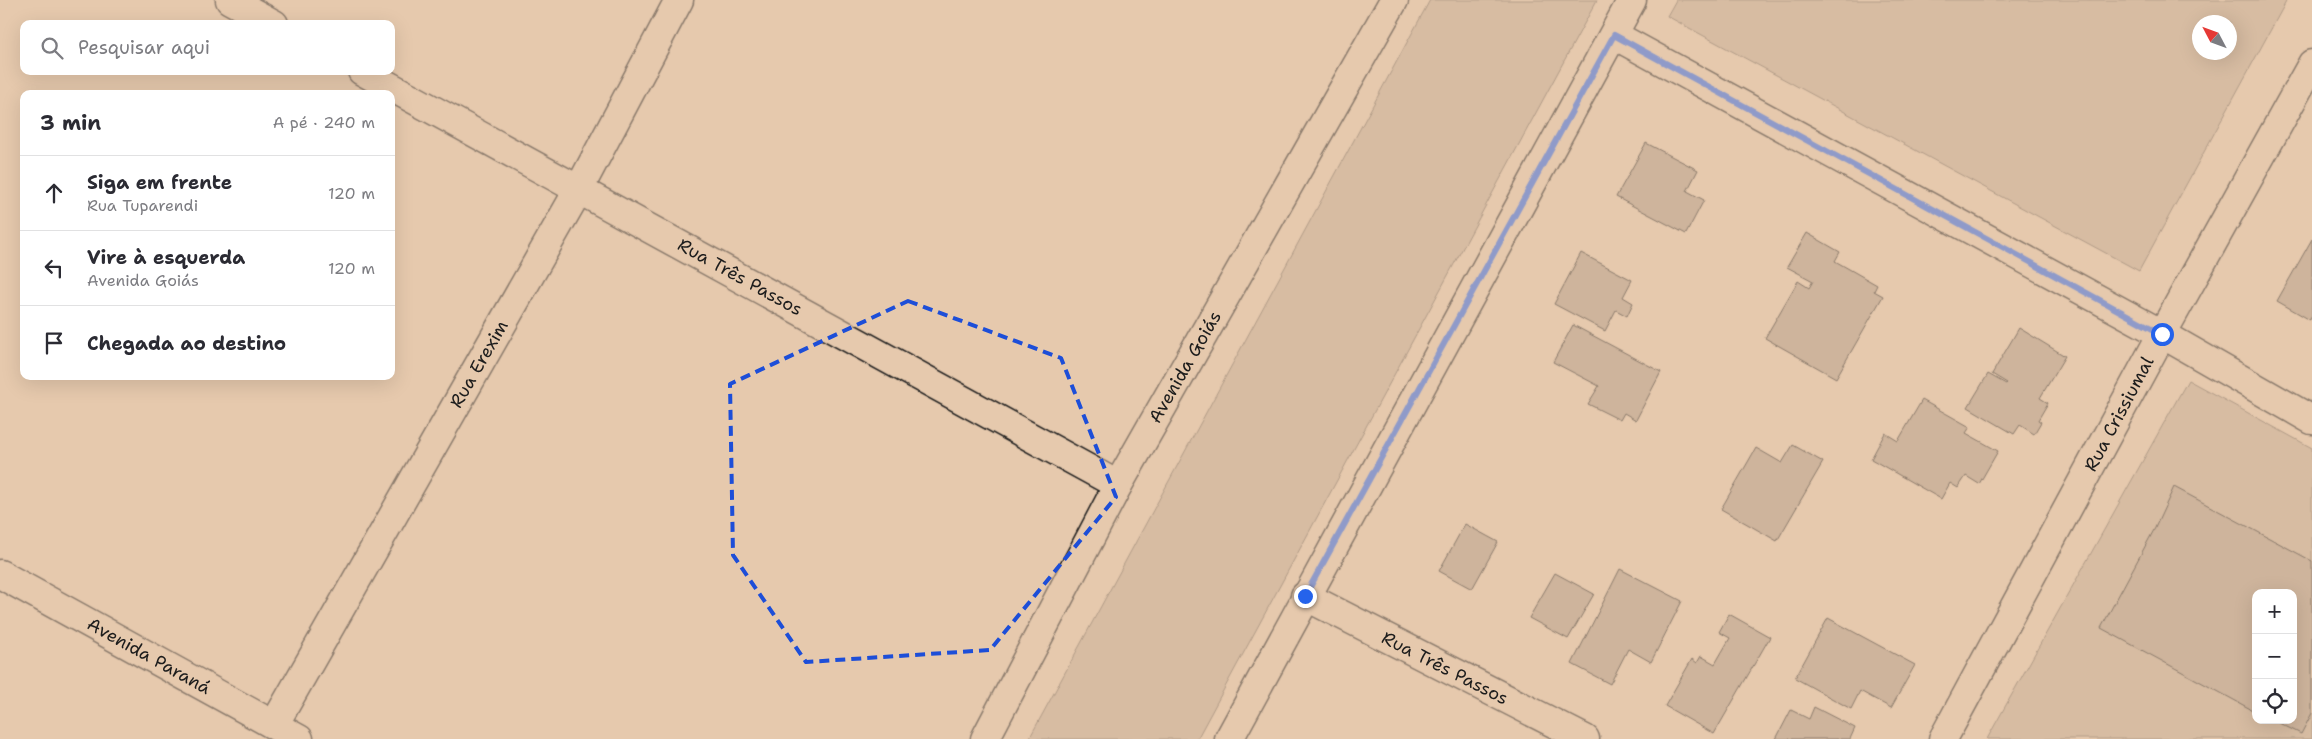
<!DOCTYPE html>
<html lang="pt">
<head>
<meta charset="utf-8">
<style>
  body { margin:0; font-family:"Shantell Sans",sans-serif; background:#f2f2f3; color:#2b2b33 }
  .controls { position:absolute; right:15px; bottom:15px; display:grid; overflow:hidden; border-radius:10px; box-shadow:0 5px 20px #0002 }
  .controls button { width:45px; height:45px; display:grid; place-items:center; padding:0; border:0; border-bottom:1px solid #e1e1e2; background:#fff; color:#2b2b33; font:25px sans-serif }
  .compass { position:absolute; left:2192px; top:15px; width:45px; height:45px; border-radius:50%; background:#fff; box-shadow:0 5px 20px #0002; rotate:311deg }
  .stop { position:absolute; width:15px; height:15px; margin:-11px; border:4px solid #2563eb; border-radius:50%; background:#fff }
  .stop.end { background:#2563eb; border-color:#fff; box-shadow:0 1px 5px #0008 }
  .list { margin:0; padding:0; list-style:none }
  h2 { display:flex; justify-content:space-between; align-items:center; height:65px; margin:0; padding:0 20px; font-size:21px }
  h2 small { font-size:16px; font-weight:400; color:#7c7c81 }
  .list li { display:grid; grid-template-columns:32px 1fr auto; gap:15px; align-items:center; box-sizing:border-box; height:75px; padding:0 20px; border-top:1px solid #e1e1e2 }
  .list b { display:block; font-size:19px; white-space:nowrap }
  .list p { margin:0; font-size:16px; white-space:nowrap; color:#7c7c81 }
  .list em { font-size:16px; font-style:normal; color:#7c7c81 }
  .icon { flex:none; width:28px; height:28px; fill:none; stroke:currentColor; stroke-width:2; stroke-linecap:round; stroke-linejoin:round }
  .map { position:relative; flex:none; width:2312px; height:739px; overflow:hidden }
  .search { position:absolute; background:#fff; box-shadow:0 5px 20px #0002; left:20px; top:20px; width:375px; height:55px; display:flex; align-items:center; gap:12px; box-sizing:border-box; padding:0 18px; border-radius:10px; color:#7c7c81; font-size:19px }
  .panel { position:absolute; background:#fff; box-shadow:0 5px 20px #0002; left:20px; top:90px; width:375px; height:290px; border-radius:10px }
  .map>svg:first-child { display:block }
  .green { fill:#c5ad95; stroke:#706458; fill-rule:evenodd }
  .building { fill:#b19b87; stroke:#1c1c1c }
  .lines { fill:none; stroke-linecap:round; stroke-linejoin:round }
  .street-casing { stroke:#1c1c1c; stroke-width:31 }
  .secondary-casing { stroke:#1c1c1c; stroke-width:31 }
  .street { stroke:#e6c9ad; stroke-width:28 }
  .secondary { stroke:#e6c9ad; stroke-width:28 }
  .route { stroke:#2563eb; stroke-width:6 }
  .marked { fill:none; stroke:#1d4ed8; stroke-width:4; stroke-dasharray:10 6; stroke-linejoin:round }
  .labels { text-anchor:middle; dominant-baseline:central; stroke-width:4; stroke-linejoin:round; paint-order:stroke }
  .street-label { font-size:18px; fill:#1c1c1c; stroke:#e6c9ad }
</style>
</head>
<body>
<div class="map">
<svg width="2312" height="739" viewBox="0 0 2312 739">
  <rect width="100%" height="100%" fill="#e6c9ad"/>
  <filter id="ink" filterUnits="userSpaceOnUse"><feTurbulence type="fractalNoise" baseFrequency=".02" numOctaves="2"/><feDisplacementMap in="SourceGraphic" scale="10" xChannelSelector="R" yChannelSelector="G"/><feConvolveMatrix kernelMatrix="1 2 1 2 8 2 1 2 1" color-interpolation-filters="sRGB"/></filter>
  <g filter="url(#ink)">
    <g class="green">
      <path d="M1430 0H1597L1197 739H1029Z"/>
      <path d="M1676 0H2287L2139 271 1667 16ZM2230 22V52H2200V22Z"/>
      <path d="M2188 380 2312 448V739H1987ZM2256 593H2293V720H2256Z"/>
    </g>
    <g class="building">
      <path d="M1646 143 1698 170 1687 191 1704 200 1686 234 1616 197Z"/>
      <path d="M1807 233 1840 252 1835 261 1877 285 1874 291 1883 296 1836 378 1765 338 1798 281 1809 288 1813 281 1787 267Z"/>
      <path d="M2312 239V315L2310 320 2277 301Z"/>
      <path d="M1581 253 1632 280 1623 297 1633 303 1627 316 1616 310 1605 331 1554 304Z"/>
      <path d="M1573 325 1661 372 1636 420 1624 413 1620 420 1588 404 1599 386 1553 362Z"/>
      <path d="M2019 328 2065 356 2040 398 2048 403 2038 420 2041 422 2034 434 2020 425 2014 434 1968 407 1988 374 2006 384 2007 383 1992 374Z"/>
      <path d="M1922 400 1970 427 1966 433 1998 451 1979 484 1966 476 1958 488 1950 483 1941 499 1871 459 1885 433 1898 441Z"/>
      <path d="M1793 445 1823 462 1777 541 1721 509 1756 448 1782 463Z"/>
      <path d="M2174 487 2312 561V713L2301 734 2273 720H2293V593H2256V712L2101 628 2155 528Z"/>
      <path d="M1465 524 1498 542 1472 589 1439 571Z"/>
      <path d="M1620 569 1682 601 1651 662 1628 649 1610 684 1572 664Z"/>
      <path d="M1555 573 1594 594 1568 639 1529 618Z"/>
      <path d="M1729 614 1770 637 1714 734 1665 706 1692 659 1697 663 1701 656 1715 664 1730 638 1719 632Z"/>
      <path d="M1828 618 1915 665 1891 708 1860 691 1851 709 1795 678Z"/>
      <path d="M1814 707 1855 728 1850 739H1776L1791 710 1809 719Z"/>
    </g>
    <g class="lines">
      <g class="street-casing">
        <g id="street">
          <path d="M230 0 274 24"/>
          <path d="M1614 35 2162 334 2312 420"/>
          <path d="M362 71 1118 485"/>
          <path d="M1305 596 1585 739"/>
          <path d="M274 725 579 189 679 0"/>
          <path d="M1943 739 2162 334 2312 64"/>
        </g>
      </g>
      <g class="secondary-casing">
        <g id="secondary">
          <path d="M0 574 299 739"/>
          <path d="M985 739 1118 485 1394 0"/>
          <path d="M1229 739 1632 0"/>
        </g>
      </g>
      <use href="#street" class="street"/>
      <use href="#secondary" class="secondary"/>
    </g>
  </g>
  <g class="lines" filter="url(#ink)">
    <path class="route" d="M1305 596 1614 35 2162 334"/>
  </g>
  <path d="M0 0H2312V739H0ZM908 301 1061 358 1116 497 990 650 806 662 733 555 730 384Z" fill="#e6c9ad" fill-opacity=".55" fill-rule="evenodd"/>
  <path class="marked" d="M908 301 1061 358 1116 497 990 650 806 662 733 555 730 384Z"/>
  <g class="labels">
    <g class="street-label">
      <text transform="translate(740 277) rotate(29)">Rua Três Passos</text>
      <text transform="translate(479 364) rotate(-60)">Rua Erexim</text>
      <text transform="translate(1185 367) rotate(-60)">Avenida Goiás</text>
      <text transform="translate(2119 414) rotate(-62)">Rua Crissiumal</text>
      <text transform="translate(149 656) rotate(29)">Avenida Paraná</text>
      <text transform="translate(1445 668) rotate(27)">Rua Três Passos</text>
    </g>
  </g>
</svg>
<div class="controls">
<button>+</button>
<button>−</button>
<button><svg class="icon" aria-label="locate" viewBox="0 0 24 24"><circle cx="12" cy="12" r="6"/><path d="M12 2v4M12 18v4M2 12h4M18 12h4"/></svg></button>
</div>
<svg class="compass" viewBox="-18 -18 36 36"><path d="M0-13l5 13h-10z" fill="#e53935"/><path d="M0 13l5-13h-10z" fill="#7c7c81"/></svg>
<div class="stop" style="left:2162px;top:334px"></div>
<div class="stop end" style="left:1305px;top:596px"></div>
<div class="search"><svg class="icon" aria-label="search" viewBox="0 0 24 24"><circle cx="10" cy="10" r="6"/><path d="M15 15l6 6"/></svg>Pesquisar aqui</div>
<section class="panel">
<h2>3 min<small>A pé · 240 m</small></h2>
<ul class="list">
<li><svg class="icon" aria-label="ahead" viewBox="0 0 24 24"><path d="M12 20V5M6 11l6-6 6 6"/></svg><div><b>Siga em frente</b><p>Rua Tuparendi</p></div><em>120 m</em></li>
<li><svg class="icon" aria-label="left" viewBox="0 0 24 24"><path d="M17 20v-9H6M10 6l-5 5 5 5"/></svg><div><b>Vire à esquerda</b><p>Avenida Goiás</p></div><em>120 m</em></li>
<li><svg class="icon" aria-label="arrive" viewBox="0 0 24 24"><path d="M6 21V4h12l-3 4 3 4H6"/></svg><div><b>Chegada ao destino</b></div></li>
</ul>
</section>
</div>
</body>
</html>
